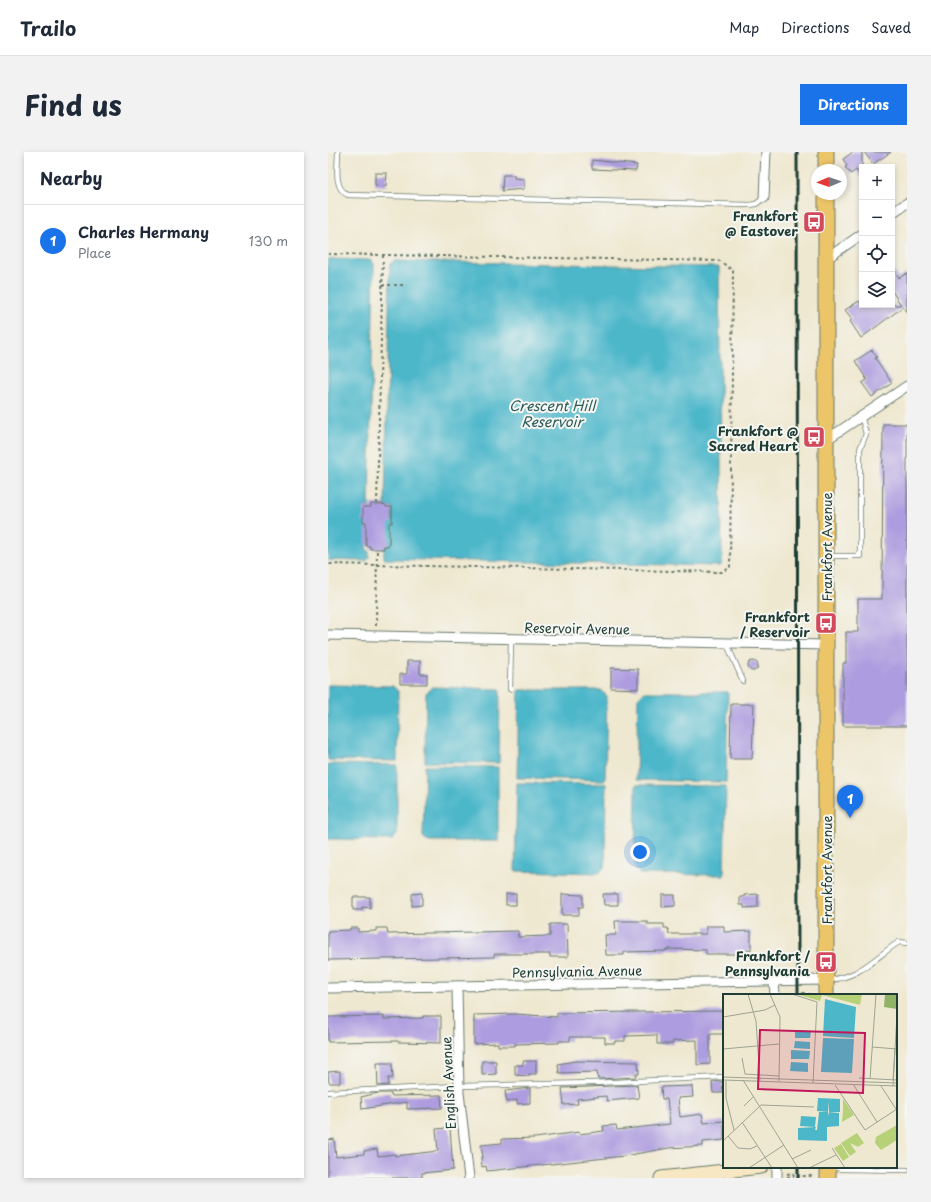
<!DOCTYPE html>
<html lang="en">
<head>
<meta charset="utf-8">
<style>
  body { margin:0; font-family:"Playpen Sans",sans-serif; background:#f2f2f3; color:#1f2937 }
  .controls { position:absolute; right:12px; top:12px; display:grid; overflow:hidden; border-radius:0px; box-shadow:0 2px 6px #0003 }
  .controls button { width:36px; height:36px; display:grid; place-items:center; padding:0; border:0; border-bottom:1px solid #e0e1e3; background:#fff; color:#1f2937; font:20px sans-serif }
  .compass { position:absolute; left:483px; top:12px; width:36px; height:36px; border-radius:50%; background:#fff; box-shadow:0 2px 6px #0003; rotate:268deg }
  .you { position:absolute; left:312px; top:700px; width:14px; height:14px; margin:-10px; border:3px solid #fff; border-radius:50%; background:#1a73e8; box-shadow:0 0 0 6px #1a73e833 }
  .badge { display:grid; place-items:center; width:26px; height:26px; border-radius:50%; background:#1a73e8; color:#fff; font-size:13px; font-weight:700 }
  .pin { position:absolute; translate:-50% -33px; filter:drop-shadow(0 1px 2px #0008) }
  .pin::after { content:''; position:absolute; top:21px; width:14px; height:12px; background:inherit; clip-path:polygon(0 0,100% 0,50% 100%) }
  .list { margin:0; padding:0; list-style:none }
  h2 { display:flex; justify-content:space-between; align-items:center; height:52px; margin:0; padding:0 16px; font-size:17px }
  h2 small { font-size:13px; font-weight:400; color:#747a83 }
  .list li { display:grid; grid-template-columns:26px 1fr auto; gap:12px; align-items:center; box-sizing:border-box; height:72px; padding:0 16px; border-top:1px solid #e0e1e3 }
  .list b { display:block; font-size:15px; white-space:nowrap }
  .list p { margin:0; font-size:13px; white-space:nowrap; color:#747a83 }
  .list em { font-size:13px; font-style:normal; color:#747a83 }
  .icon { flex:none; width:22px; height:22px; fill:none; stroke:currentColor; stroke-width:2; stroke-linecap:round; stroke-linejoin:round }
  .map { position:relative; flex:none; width:579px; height:1026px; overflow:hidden; border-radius:0px }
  header { display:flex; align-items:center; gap:24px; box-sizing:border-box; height:56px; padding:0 20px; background:#fff; border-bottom:1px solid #e0e1e3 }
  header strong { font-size:19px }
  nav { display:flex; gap:22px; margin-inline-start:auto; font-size:14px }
  .intro { display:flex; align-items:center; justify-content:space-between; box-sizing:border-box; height:96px; padding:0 24px }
  h1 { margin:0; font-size:28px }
  .button { padding:10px 18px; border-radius:0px; background:#1a73e8; color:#fff; font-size:14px; font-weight:700 }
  main { display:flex; gap:24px; padding:0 24px }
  aside { flex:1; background:#fff; border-radius:0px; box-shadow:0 2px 6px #0003 }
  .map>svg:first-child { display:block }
  .water { fill:#4db7ca; stroke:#367a7f }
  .building { fill:#ad9cdf }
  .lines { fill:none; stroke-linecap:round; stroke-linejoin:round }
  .service-casing { stroke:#68796b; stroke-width:6 }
  .minor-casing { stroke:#68796b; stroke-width:11 }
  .secondary-casing { stroke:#68796b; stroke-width:15 }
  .primary-casing { stroke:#68796b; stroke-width:17 }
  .path { stroke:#68796b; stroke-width:2; stroke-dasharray:3 3; stroke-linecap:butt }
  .service { stroke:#fff; stroke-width:4.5 }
  .minor { stroke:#fff; stroke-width:9 }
  .secondary { stroke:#f7e8c3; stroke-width:13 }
  .primary { stroke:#ecc569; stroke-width:15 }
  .rail { stroke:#1f3d34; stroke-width:3 }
  .labels { text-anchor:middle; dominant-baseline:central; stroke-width:4; stroke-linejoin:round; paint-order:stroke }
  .poi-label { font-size:13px; font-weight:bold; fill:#1f3d34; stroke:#f6f6f2; text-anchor:end }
  .street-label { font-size:13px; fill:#1f3d34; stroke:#f6f6f2 }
  .water-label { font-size:14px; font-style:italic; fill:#2a5c5a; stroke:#f6f6f2 }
  .inset-road { fill:none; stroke:#9ca492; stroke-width:1 }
  .view { fill:#c2185b; fill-opacity:0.15; stroke:#c2185b; stroke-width:2 }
  .inset-edge { fill:none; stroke:#1f3d34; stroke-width:2 }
</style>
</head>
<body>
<header>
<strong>Trailo</strong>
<nav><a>Map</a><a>Directions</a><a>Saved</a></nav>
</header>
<div class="intro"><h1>Find us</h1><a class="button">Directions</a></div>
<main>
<aside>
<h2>Nearby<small></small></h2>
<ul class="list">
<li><span class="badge">1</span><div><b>Charles Hermany</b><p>Place</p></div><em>130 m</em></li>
</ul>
</aside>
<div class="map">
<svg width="579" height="1026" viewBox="0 0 579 1026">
  <rect width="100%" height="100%" fill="#f6f6f2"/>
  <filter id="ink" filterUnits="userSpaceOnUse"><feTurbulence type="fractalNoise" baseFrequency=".025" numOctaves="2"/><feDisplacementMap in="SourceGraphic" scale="8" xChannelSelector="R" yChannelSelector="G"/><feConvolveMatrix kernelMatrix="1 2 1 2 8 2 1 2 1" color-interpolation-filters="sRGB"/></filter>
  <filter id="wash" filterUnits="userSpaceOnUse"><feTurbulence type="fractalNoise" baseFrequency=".012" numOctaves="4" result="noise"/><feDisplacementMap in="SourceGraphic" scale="16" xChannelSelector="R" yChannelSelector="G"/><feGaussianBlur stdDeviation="0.9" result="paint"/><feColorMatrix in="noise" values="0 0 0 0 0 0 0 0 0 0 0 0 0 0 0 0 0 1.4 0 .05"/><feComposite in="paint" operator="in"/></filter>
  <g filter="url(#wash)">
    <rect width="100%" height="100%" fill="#efe8d0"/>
    <g class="water">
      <path d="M0 107 44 108 46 113 41 355H35L40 370 38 396 41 399V406L38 409 0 408Z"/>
      <path d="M66 109 391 115 394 412 392 414 56 407V394H61L59 371 64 370V355H58L57 352 62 112Z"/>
      <path d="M0 533 65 534 70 539 69 609 0 608Z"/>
      <path d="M104 535 172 537 171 611 97 610 98 541Z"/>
      <path d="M191 538H273L279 544 277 628 189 626Z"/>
      <path d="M316 540H400L398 630 308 628 310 546Z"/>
      <path d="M0 612 69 613V683L64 688 0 687Z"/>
      <path d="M97 614 170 615V689H100L95 685Z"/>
      <path d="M189 631 278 632 277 715 271 721 187 719Z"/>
      <path d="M308 633 398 634 396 723 312 722 307 716Z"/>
    </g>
    <g id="blocks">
      <g class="building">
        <path d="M525 0H534V26L528 18 523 22 517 15 519 14 515 7Z"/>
        <path d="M536 0H563L545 12Z"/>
        <path d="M264 8 309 13 308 19 264 17Z"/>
        <path d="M47 21H59L58 34 47 33Z"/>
        <path d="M175 23H186V26L196 27V37L174 39Z"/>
        <path d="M564 116 571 126 579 121V161L575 155 533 186 522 169 524 167 517 158 531 149 534 153H573L564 139Z"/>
        <path d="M544 198 549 205 547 206 564 231 544 245 534 231 539 228 527 209Z"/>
        <path d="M555 272H579V574H515V511H518V480H530V447H554Z"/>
        <path d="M43 352H54L58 353V355H64V371H61V394H56V397H42V394H38V370H35V355H43Z"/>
        <path d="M79 509H92V522H99V532H72V522H79Z"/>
        <circle cx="425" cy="514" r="5"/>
        <path d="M283 516 310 517V537L283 536Z"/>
        <path d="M403 552H426L424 607H402Z"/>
        <path d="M94 741V753L84 754V742Z"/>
        <rect x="178" y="742" width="10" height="11"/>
        <path d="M234 742 255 743V755H251V763H234Z"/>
        <path d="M275 742H290V753H276Z"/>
        <path d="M430 742V755L416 756V753H412V745H416V743Z"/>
        <path d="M334 743H347V754L334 755Z"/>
        <path d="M25 745H42V756L34 755V758H25Z"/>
        <path d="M287 769H319V772H336V776H340L341 782H378V774H396V780L423 779V798H420V802H378V798L341 797 337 799 296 800V803H278L277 783H288Z"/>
        <path d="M222 772H239L240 805H222V802H166V805L0 808V779L22 778V776H30V780L48 779V776H59L60 782 190 779V785L222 784Z"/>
        <path d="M396 859V882H382V912L369 913V888L345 889V892H329V883L297 884V889H287V891H277V885H242V889H231V891L187 892V894H170V891L146 892V863L187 862 229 865V861Z"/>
        <path d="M56 864V867L95 866V864H113V891L70 890V889L0 890V865Z"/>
        <path d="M154 909H168V922L154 923Z"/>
        <path d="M195 909H208V922H201V924L187 923V913H195Z"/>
        <path d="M247 909 310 910 311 922H308V925L270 927 269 920 231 921 230 912Z"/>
        <path d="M49 911H64L65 926H60L61 933 50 934Z"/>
        <path d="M12 919V931H1L0 920Z"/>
        <path d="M394 929 395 941H385L384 930Z"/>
        <path d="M309 933 311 946 279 949 278 944 249 947 250 952 236 953 234 936Z"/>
        <path d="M364 934 365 945 350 946 352 965 374 962 376 971 396 969V988L375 990V994L341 996 296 1004 159 1019 158 1014 154 1015 153 1005H155L153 993 174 991V987L207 986 251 980V982L276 979 275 974 288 973 289 978 342 972 339 947H334L333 935Z"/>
        <path d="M202 936V951L189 952V948L179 950 177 939Z"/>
        <path d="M50 941H63V944L113 943 114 956 79 957V950L34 957 33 945Z"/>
        <path d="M122 976 125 1018 94 1021V1026H0V988L6 987 8 1005 36 1002V999L49 997 50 1004 67 1002V1004L110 999 108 977Z"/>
      </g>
    </g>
  </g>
  <g filter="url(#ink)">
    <use href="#blocks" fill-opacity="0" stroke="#68796b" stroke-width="1"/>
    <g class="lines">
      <g class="service-casing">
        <g id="service">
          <path d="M10 0C10 15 5 36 20 43L422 53 428 52 436 46"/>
          <path d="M500 404H532V297L538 282 533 263"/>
          <path d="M399 492 415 529"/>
          <path d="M182 537 183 488"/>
          <path d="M500 828C532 826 547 805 571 790L579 791"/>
          <path d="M0 940 131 934 265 931 396 925"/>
          <path d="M507 1015 513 1017 579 1018"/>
        </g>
      </g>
      <g class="minor-casing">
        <g id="minor">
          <path d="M436 46 438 0"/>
          <path d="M564 61 579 51"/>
          <path d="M498 107 534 82"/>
          <path d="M498 288 579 234"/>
          <path d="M0 483 498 493"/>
          <path d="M446 829 447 843"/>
          <path d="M129 834 131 941 141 1026"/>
          <path d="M0 836 498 828"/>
          <path d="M449 1026V1015"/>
        </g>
      </g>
      <g class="secondary-casing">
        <path id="secondary" d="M333 1026 433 1015"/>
      </g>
      <g class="primary-casing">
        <g id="primary">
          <path d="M498 18V0"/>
          <path d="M498 42V843"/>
          <path d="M500 1015V1026"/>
        </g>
      </g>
      <g class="path">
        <path d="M0 102 392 109 405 119 402 416 394 420 0 412"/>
        <path d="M54 133H78"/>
        <path d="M49 352 55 103"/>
        <path d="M48 474 49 397"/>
        <path d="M456 843 476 841 484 843"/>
        <path d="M459 1022 465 1021 466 1024H483L485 1026"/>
        <path d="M459 1025 466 1024"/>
      </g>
      <use href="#service" class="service"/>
      <use href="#minor" class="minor"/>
      <use href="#secondary" class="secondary"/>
      <use href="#primary" class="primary"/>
      <g class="rail">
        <path d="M469 0 470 843"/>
        <path d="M470 1026V1015"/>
      </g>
    </g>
  </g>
  <defs>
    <g id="bus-square" transform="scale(1.15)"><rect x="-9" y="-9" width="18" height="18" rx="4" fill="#d1495b" stroke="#f6f6f2"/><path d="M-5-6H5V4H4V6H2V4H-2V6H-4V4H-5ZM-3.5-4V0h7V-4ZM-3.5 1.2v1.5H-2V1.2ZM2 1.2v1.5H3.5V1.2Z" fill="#fff"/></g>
  </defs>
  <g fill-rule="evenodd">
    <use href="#bus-square" x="486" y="70"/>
    <use href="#bus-square" x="486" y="285"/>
    <use href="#bus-square" x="498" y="471"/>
    <use href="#bus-square" x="498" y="810"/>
  </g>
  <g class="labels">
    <g class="poi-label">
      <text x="470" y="63">Frankfort<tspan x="470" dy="15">@ Eastover</tspan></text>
      <text x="470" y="278">Frankfort @<tspan x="470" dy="15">Sacred Heart</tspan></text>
      <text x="482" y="464">Frankfort<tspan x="482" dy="15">/ Reservoir</tspan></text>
      <text x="482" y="803">Frankfort /<tspan x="482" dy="15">Pennsylvania</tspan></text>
    </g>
    <g class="street-label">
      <text transform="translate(498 395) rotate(-90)">Frankfort Avenue</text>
      <text transform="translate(249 476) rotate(1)">Reservoir Avenue</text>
      <text transform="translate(498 718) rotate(-90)">Frankfort Avenue</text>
      <text transform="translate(249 819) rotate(-1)">Pennsylvania Avenue</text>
      <text transform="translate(120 931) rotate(-93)">English Avenue</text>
    </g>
    <g class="water-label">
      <text x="224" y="253">Crescent Hill<tspan x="224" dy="16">Reservoir</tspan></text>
    </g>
  </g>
  <g transform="translate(395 842)">
    <rect width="174" height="174" fill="#efe8d0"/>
    <path d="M73 0H139L137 11 99 1 97 7ZM174 131V146L158 156 152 149 153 143ZM134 139 141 149 135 153 127 149 133 158 127 162 118 149ZM118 150 126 163 120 167 111 154Z" fill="#b6d177"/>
    <path d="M162 0H174V15L161 13Z" fill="#90b368"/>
    <path d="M120 105 131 121 119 128 120 117Z" fill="#b6d177"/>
    <path d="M102 5 133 13 131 44 100 42ZM72 36 88 37 87 44H72ZM100 44 131 45 129 79 98 78ZM72 47 87 48V55L71 54ZM68 56 87 57 86 65H68ZM68 68 85 69V78L67 77ZM95 104 117 105V118H106V107L105 118 94 117ZM96 118H105L106 122V118L116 119V132L104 133V147L75 146V134L93 133 92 136H94ZM78 122 93 123 92 133 77 132Z" fill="#4db7ca"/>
    <path class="inset-road" d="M25 0 33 27 37 87M47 0 57 23 56 87M69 0 94 8 90 89M0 23 42 16 52 11M149 53 174 55M0 55 56 50M19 64 22 80 56 82M0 83 174 89M136 84 174 86M147 85 153 0M0 86 174 92M20 86 75 174M170 86 172 54M3 87V104L11 136M130 90 154 128M112 91 142 136 174 115M158 92 173 115M170 92 174 20M21 112 30 103M19 128 49 174M5 142 15 154 27 155 34 152M0 147 38 111 91 113M109 154 122 174M69 165 88 156M26 174 61 151M86 174 113 161"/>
    <path class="view" d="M37 36 142 39 140 99 35 95Z"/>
    <rect width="174" height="174" class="inset-edge"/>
  </g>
</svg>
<div class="controls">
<button>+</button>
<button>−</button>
<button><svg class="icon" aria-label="locate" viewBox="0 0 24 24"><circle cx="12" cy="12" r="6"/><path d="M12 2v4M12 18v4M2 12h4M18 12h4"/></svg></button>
<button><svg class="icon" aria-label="layers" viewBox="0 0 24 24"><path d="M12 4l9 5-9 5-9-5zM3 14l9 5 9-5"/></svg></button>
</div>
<svg class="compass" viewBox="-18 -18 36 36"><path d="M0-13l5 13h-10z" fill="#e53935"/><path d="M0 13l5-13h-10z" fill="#747a83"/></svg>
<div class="you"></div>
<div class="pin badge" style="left:522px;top:666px">1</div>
</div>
</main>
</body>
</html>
